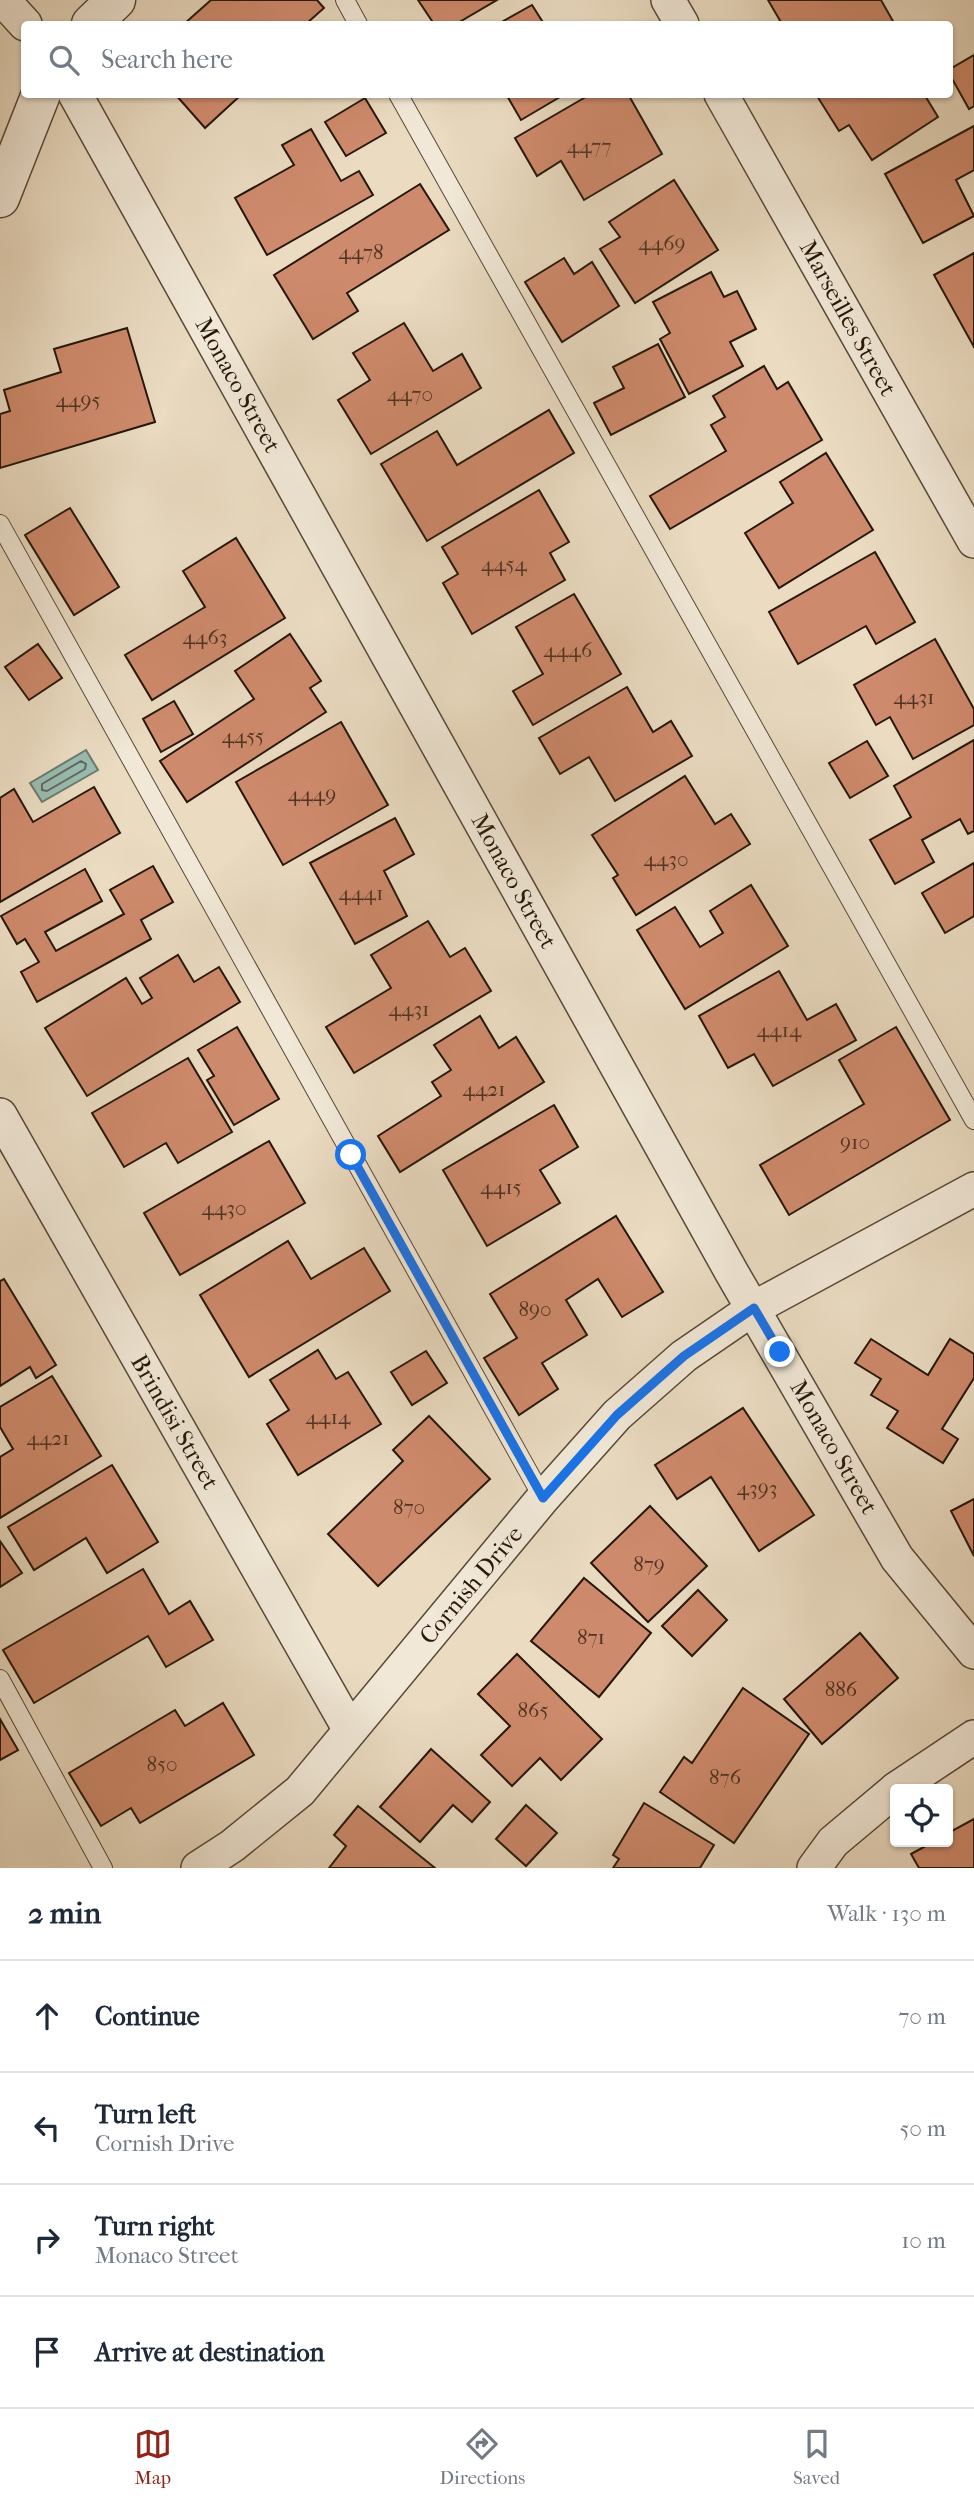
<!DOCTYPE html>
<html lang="en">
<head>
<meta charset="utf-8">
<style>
  body { margin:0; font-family:"IM FELL French Canon",serif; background:#f6f6f7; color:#1f2937 }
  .controls { position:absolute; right:21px; bottom:21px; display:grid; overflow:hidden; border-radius:7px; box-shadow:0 2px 5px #0004 }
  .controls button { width:63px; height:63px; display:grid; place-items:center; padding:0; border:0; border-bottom:2px solid #e0e1e3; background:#fff; color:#1f2937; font:35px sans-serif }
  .stop { position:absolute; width:21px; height:21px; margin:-16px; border:5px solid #1a73e8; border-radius:50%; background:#fff }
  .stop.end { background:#1a73e8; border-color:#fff; box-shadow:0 2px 7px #0008 }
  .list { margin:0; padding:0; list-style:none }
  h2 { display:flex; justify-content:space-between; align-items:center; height:91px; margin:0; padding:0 28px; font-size:30px }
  h2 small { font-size:23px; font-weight:400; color:#747a83 }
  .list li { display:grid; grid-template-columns:46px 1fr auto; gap:21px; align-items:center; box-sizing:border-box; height:112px; padding:0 28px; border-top:2px solid #e0e1e3 }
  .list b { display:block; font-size:26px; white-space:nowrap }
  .list p { margin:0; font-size:23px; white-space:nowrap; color:#747a83 }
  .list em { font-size:23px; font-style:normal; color:#747a83 }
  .icon { flex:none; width:38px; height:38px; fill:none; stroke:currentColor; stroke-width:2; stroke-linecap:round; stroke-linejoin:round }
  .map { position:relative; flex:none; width:974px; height:1868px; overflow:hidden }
  .search { position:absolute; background:#fff; box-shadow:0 2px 5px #0004; left:21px; right:21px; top:21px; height:77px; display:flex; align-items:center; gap:18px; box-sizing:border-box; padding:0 24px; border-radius:7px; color:#747a83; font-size:26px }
  .sheet { height:539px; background:#fff }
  nav { display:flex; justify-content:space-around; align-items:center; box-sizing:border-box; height:98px; border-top:2px solid #e0e1e3; background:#fff; font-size:19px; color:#747a83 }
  nav a { display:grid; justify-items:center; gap:4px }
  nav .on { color:#8f2418 }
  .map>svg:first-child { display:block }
  .water { fill:#98bbb1; stroke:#6a796e; stroke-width:2 }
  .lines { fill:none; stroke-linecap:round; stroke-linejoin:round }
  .shore { stroke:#5f695e; stroke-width:2 }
  .building { fill:#ce8a6c; stroke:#26170a; stroke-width:2 }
  .service-casing { stroke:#574838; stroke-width:20 }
  .minor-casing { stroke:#574838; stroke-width:36 }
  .tertiary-casing { stroke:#574838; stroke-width:41 }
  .service { stroke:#f1e8d7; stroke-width:18 }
  .minor { stroke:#f1e8d7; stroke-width:33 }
  .tertiary { stroke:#f1e8d7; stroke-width:38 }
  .route { stroke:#1a73e8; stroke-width:9 }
  .labels { text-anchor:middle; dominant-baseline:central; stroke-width:6; stroke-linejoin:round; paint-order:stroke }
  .number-label { font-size:21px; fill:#503422 }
  .street-label { font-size:24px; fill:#26170a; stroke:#f1e8d7 }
</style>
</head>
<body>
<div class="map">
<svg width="974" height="1868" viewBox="0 0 974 1868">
  <rect width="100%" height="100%" fill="#eadbc1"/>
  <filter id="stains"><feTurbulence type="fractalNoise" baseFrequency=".00286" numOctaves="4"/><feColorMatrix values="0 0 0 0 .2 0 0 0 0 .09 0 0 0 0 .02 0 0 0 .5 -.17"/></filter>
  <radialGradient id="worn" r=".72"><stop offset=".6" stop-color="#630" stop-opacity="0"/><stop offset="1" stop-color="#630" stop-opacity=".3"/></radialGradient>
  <path class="water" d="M86 750 98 770 42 802 30 783Z"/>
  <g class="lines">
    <path class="shore" d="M81 761 86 764 85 769 47 791 42 790V784Z"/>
  </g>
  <g class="building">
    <path d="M211 0H317L324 8 306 24H184Z"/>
    <path d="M418 0H497L456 24H434Z"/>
    <path d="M768 0H881L894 23 782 24Z"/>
    <path d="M532 5 544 24H498Z"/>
    <path d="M974 55V106L969 109 950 75V69Z"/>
    <path d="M175 94H242L205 128Z"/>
    <path d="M506 94H565L521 120Z"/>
    <path d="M591 94H628L662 154 584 200 561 161 537 176 515 138Z"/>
    <path d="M819 94H924L938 117 872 160 849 125 839 131 817 96Z"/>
    <path d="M365 98 386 133 346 156 325 122Z"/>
    <path d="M974 126V170L956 180 974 216 923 243 885 174Z"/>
    <path d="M311 129 341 181 359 171 373 195 267 255 235 198 294 165 282 145Z"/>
    <path d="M674 180 718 250 635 303 600 249 620 237 609 222Z"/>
    <path d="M420 184 449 230 347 293 358 311 313 339 274 275Z"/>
    <path d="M974 253V347L934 275Z"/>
    <path d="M564 258 574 274 592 262 619 306 562 342 525 282Z"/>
    <path d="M711 272 724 297 737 291 756 329 730 342 743 366 689 394 660 339 670 333 653 302Z"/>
    <path d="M404 323 433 371 462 354 481 388 371 454 338 400 370 380 353 353Z"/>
    <path d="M127 328 155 422 0 468V414L10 411 4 390 61 372 54 349Z"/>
    <path d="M658 344 685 397 611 435 594 403 624 388 613 367Z"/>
    <path d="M764 366 777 389 788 382 822 440 670 529 650 496 726 451 711 425 725 417 713 396Z"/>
    <path d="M549 410 574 453 427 541 381 464 437 431 457 465Z"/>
    <path d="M826 453 873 530 779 588 745 533 793 503 780 482Z"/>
    <path d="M539 490 569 542 550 553 565 580 472 634 443 583 458 574 442 547Z"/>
    <path d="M70 508 119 587 74 615 25 535Z"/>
    <path d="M236 538 285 618 152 700 125 655 205 607 183 571Z"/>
    <path d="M875 552 915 622 876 644 866 626 798 664 769 612Z"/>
    <path d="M574 594 621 674 533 725 513 691 543 674 516 627Z"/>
    <path d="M290 634 321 681 310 688 326 712 187 802 160 761 254 699 235 671Z"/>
    <path d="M935 639 974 709V725L913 759 890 717 876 725 854 685Z"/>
    <path d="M38 644 62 678 29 700 5 667Z"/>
    <path d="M627 687 653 732 671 721 692 756 615 801 589 757 560 774 539 738Z"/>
    <path d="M174 701 193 734 161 752 143 719Z"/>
    <path d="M341 722 388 805 283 865 236 782Z"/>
    <path d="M974 740V831L968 834 960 819 922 840 934 862 895 884 870 840 911 817 894 786Z"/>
    <path d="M867 741 888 776 850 798 829 763Z"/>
    <path d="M685 776 715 824 731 814 750 844 636 915 613 878 618 875 592 835Z"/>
    <path d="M94 787 120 833 0 902V798L14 789 33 822Z"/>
    <path d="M395 818 414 854 384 871 407 916 355 944 310 863Z"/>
    <path d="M974 863V916L945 933 922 893Z"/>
    <path d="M153 866 173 902 141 920 151 939 37 1002 21 972 39 962 25 939 17 944 1 916 85 869 102 901 45 932 56 951 124 914 110 890Z"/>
    <path d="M751 885 788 946 685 1009 637 930 675 907 700 947 723 933 710 911Z"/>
    <path d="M428 921 450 957 465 948 491 991 354 1073 326 1027 391 988 371 955Z"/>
    <path d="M178 955 194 982 219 967 240 1002 87 1096 45 1028 126 978 142 1004 152 998 140 978Z"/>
    <path d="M779 971 807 1020 836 1004 856 1040 773 1086 754 1054 728 1068 699 1016Z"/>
    <path d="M480 1016 499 1048 516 1037 544 1082 400 1172 378 1136 441 1096 432 1082 451 1070 434 1045Z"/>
    <path d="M237 1027 279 1099 234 1125 207 1080 214 1076 198 1050Z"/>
    <path d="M896 1027 950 1120 789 1215 760 1165 864 1104 839 1060Z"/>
    <path d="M188 1058 232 1132 178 1163 166 1143 124 1167 92 1113Z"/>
    <path d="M554 1105 578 1147 540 1170 560 1203 487 1246 443 1170Z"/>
    <path d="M269 1141 305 1203 180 1275 144 1213Z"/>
    <path d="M616 1216 663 1292 622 1317 598 1279 566 1300 587 1335 542 1363 558 1389 519 1415 484 1358 517 1338 490 1294Z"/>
    <path d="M288 1241 311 1279 364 1248 390 1291 249 1377 200 1295Z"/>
    <path d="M4 1279 56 1365 36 1378 30 1367 0 1386V1281Z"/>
    <path d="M871 1339 928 1375 950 1339 974 1354V1378L942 1429 958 1439 943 1463 887 1428 898 1411 871 1395 881 1379 855 1363Z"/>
    <path d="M318 1350 336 1379 348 1372 381 1424 298 1475 267 1424 289 1410 270 1380Z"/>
    <path d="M426 1351 447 1383 412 1405 391 1372Z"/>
    <path d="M52 1376 101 1456 0 1518V1457L13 1449 0 1427V1407Z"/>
    <path d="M743 1408 814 1515 759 1551 711 1477 677 1499 655 1465Z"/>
    <path d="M429 1416 490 1479 378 1586 328 1534 403 1461 393 1450Z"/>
    <path d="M112 1465 158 1542 107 1573 86 1538 34 1570 8 1527Z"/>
    <path d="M974 1499V1556L951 1511Z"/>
    <path d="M650 1506 707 1566 648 1622 591 1563Z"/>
    <path d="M0 1541 22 1573 0 1587Z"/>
    <path d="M143 1569 169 1614 190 1601 213 1640 166 1667 148 1636 34 1703 3 1650Z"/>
    <path d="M584 1578 651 1633 599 1697 531 1641Z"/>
    <path d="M698 1590 727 1620 692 1656 662 1626Z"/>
    <path d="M860 1633 898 1678 822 1744 784 1699Z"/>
    <path d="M517 1654 602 1739 561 1780 540 1758 512 1786 481 1755 510 1726 478 1694Z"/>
    <path d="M743 1688 809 1734 734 1843 660 1792 684 1757 692 1763Z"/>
    <path d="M223 1703 254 1755 140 1823 131 1808 101 1826 69 1773 175 1710 185 1726Z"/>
    <path d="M0 1719 18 1750 0 1760Z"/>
    <path d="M431 1749 490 1802 472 1822 453 1805 420 1842 380 1807Z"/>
    <path d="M644 1803 714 1845 700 1868H613L619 1859 613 1855Z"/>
    <path d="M526 1805 557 1833 526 1866 496 1839Z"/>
    <path d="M358 1806 435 1868H329L346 1846 334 1835Z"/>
    <path d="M974 1819V1868H919L911 1854 933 1842H948V1833Z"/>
  </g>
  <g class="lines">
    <g class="service-casing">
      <g id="service">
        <path d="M345 0 358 24"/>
        <path d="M398 94 974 1120"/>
        <path d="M0 524 543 1498"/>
        <path d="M0 1679 103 1868"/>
      </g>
    </g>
    <g class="minor-casing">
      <g id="minor">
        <path d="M3 0 25 24"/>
        <path d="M668 0 682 24"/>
        <path d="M75 94 732 1273 897 1558 974 1652"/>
        <path d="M721 94 974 541"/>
        <path d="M0 1115 350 1730"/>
        <path d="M896 1789 974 1737"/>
        <path d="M198 1868 232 1846 300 1791 543 1498 617 1415 684 1356 754 1308 974 1189"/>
        <path d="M814 1868 833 1842 895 1790"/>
      </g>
    </g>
    <g class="tertiary-casing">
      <g id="tertiary">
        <path d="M91 24 116 0"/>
        <path d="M0 198 41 94"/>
      </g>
    </g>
    <use href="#service" class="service"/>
    <use href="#minor" class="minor"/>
    <use href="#tertiary" class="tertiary"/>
  </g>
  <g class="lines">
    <path class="route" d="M351 1155 543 1498 617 1415 684 1356 754 1308 780 1352"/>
  </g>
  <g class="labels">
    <g class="number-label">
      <text x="589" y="146">4477</text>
      <text x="662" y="243">4469</text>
      <text x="361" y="252">4478</text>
      <text x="410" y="394">4470</text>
      <text x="78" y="400">4495</text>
      <text x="504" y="564">4454</text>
      <text x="205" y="637">4463</text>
      <text x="568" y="650">4446</text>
      <text x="914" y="697">4431</text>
      <text x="243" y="736">4455</text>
      <text x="312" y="794">4449</text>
      <text x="666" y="859">4430</text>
      <text x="361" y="893">4441</text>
      <text x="409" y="1009">4431</text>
      <text x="779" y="1030">4414</text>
      <text x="484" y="1089">4421</text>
      <text x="855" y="1142">910</text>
      <text x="501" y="1187">4415</text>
      <text x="224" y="1208">4430</text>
      <text x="535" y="1309">890</text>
      <text x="328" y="1417">4414</text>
      <text x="48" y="1438">4421</text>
      <text x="757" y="1488">4393</text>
      <text x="409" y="1507">870</text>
      <text x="649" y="1564">879</text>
      <text x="591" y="1637">871</text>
      <text x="841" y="1689">886</text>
      <text x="533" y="1710">865</text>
      <text x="162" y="1764">850</text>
      <text x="725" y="1777">876</text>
    </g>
    <g class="street-label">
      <text transform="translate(848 318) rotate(61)">Marseilles Street</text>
      <text transform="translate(238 385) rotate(61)">Monaco Street</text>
      <text transform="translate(514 881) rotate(61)">Monaco Street</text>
      <text transform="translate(175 1422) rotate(60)">Brindisi Street</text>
      <text transform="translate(834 1447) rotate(60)">Monaco Street</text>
      <text transform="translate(471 1585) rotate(-50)">Cornish Drive</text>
    </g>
  </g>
  <rect width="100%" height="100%" filter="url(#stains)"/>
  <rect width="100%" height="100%" fill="url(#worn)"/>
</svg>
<div class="controls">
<button><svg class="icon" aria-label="locate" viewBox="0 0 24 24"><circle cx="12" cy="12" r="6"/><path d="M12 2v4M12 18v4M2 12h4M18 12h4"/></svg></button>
</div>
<div class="stop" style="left:351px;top:1155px"></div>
<div class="stop end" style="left:780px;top:1352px"></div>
<div class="search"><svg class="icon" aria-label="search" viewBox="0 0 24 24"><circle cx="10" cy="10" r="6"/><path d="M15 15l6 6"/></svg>Search here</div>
</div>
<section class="sheet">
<h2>2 min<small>Walk · 130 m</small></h2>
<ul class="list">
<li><svg class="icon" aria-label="ahead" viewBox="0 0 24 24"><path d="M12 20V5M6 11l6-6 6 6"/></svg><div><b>Continue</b></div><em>70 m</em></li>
<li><svg class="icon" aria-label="left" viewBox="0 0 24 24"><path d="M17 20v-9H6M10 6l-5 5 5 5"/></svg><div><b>Turn left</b><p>Cornish Drive</p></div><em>50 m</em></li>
<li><svg class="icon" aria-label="right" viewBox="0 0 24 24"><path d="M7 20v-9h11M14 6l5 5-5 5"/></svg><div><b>Turn right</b><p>Monaco Street</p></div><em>10 m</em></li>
<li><svg class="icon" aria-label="arrive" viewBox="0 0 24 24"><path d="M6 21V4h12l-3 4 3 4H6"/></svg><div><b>Arrive at destination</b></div></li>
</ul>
</section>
<nav>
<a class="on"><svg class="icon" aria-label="map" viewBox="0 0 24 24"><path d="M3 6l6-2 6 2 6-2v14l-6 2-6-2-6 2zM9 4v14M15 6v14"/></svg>Map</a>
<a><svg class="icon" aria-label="directions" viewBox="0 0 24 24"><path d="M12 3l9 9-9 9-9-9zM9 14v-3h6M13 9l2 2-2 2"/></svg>Directions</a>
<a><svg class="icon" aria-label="saved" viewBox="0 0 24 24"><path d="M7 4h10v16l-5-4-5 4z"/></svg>Saved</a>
</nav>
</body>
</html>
